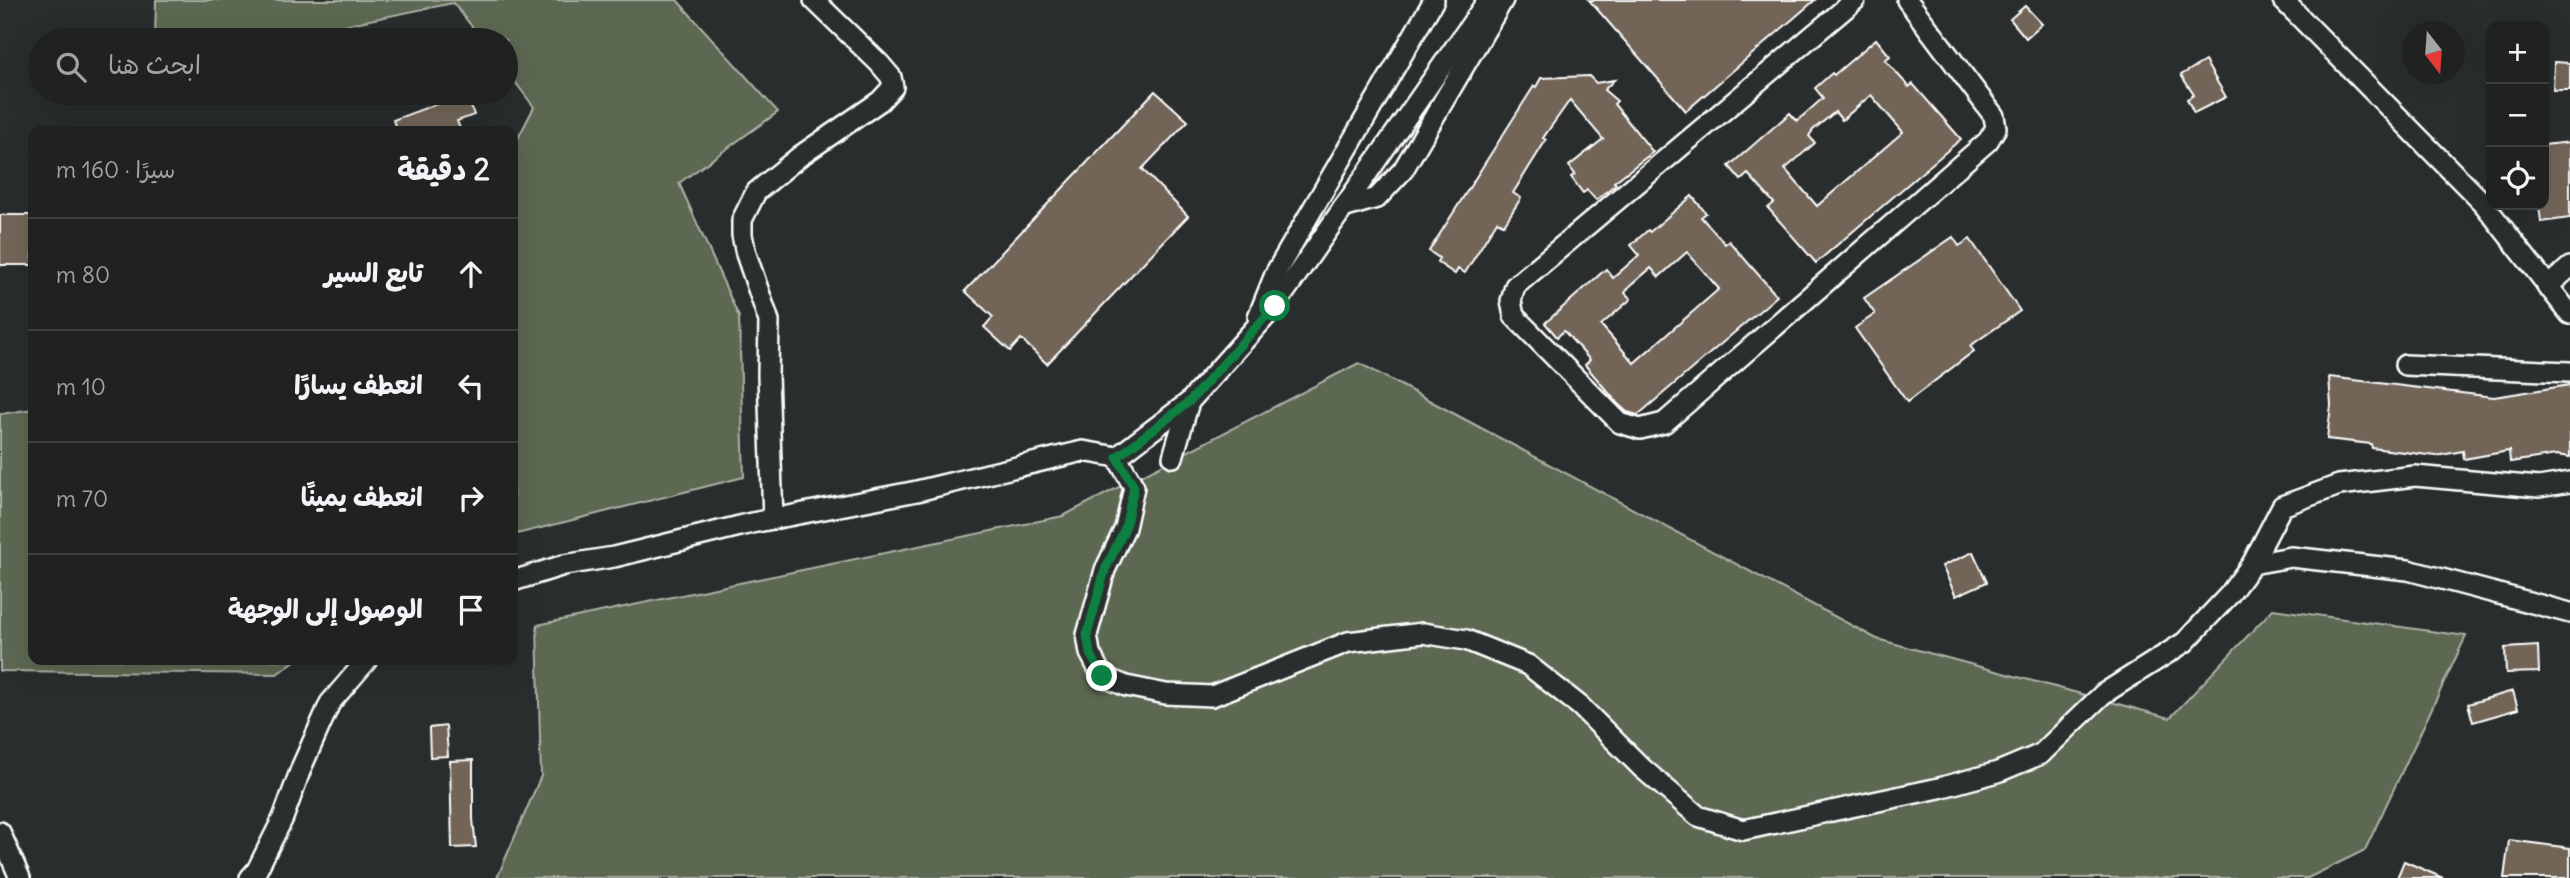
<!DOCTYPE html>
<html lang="ar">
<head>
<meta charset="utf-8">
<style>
  body { margin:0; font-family:Delius,"Playpen Sans Arabic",sans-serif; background:#282a2a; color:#f1f3f6; direction:rtl }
  .controls { position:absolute; right:21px; top:21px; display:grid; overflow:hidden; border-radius:14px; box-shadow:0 7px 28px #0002 }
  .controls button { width:63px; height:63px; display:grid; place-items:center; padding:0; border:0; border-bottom:2px solid #3d3f40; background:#202222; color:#f1f3f6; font:35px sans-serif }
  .compass { position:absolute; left:2402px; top:21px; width:63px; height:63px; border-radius:50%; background:#202222; box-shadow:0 7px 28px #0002; rotate:163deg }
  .stop { position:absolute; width:21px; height:21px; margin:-16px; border:5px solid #0b8043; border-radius:50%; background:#fff }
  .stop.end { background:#0b8043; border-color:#fff; box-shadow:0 2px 7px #0008 }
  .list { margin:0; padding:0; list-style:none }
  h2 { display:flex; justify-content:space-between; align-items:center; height:91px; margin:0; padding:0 28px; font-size:30px }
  h2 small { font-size:23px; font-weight:400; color:#a2a4a5 }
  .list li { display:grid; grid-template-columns:46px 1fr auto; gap:21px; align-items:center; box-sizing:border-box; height:112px; padding:0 28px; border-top:2px solid #3d3f40 }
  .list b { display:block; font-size:26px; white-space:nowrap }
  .list em { font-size:23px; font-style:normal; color:#a2a4a5 }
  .icon { flex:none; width:38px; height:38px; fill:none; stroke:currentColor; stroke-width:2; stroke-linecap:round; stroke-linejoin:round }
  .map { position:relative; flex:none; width:2570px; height:878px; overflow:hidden; direction:ltr }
  .search { position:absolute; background:#202222; box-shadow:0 7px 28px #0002; left:28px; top:28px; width:490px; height:77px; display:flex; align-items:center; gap:18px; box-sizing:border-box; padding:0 24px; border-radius:38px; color:#a2a4a5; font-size:26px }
  .panel { position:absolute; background:#202222; box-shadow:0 7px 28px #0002; left:28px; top:126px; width:490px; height:539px; border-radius:14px; direction:rtl }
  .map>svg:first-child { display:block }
  .green { fill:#5b6851; stroke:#adb4a8; stroke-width:2 }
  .building { fill:#726558; stroke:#fff; stroke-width:2; fill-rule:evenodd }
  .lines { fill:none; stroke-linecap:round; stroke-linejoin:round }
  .minor-casing { stroke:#fff; stroke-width:24 }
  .minor { stroke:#2a2d2e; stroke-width:19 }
  .route { stroke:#0b8043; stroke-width:9 }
</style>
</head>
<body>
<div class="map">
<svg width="2570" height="878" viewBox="0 0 2570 878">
  <rect width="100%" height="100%" fill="#2a2d2e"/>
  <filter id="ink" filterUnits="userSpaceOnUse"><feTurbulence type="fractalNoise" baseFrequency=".0143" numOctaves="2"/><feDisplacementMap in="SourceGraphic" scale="14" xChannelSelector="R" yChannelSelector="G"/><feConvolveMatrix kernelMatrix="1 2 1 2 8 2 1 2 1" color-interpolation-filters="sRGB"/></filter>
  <g filter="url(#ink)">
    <g class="green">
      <path d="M156 0H677L778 112 679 183 739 317 744 477 513 535V148L534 107 506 70V40H483L453 3 271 40H155Z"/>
      <path d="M1359 363 1877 639 2170 718 2273 609 2466 636 2365 850 2308 878H497L541 776 537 625 1063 516Z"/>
      <path d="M33 409V660H296L277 674 0 671V414Z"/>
    </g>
    <g class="building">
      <path d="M1589 0H1815L1686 111Z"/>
      <path d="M2025 6 2042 24 2026 38 2010 19Z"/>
      <path d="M1876 39 1890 56 1885 60 1909 87 1913 84 1961 139 1816 263 1768 208 1774 203 1748 174 1741 180 1729 166 1790 113 1797 121 1823 98 1815 88 1832 73 1834 75ZM1871 95 1903 132 1817 206 1785 169 1815 143 1809 136 1813 130 1835 112 1842 120Z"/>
      <path d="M2205 61 2226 97 2194 113 2187 99 2194 95 2181 75Z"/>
      <path d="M2554 62 2570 63V90H2553Z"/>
      <path d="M1589 76 1596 83 1614 80 1604 90 1617 101 1614 104 1653 152 1614 182 1616 184 1596 200 1587 190 1583 193 1571 177 1575 174 1569 166 1603 139 1570 100 1543 138 1546 140 1513 193 1521 198 1504 225 1497 221 1465 273 1458 269 1455 274 1437 262 1439 258 1429 251 1534 86 1536 87 1541 78Z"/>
      <path d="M1155 91 1188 121 1142 169 1188 216 1047 364 1021 339 1010 351 984 327 993 317 965 291Z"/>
      <path d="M466 93 474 115 457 121 461 131H397L393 120Z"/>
      <path d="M2570 142V218L2541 222 2539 205H2544V145Z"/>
      <path d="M1692 196 1706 213 1701 217 1725 244 1729 241 1777 296 1638 415 1627 412 1619 405 1585 365 1590 360 1564 331 1557 337 1545 323 1606 269 1613 278 1639 255 1631 245 1648 230 1650 232ZM1687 252 1719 289 1634 363 1601 325 1631 299 1625 293 1629 287 1651 268 1659 277Z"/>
      <rect x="0" y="215" width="33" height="50"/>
      <path d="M1953 237 1959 246 1970 239 2020 311 1970 346 1974 351 1907 402 1855 328 1875 314 1864 298Z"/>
      <path d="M2329 377 2494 397 2570 385V457L2556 455 2510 462 2509 451 2464 459 2463 451 2436 456 2372 448 2371 444 2327 439 2331 405Z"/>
      <path d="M1973 552 1987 582 1956 596 1942 566Z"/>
      <path d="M2538 646 2539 672 2506 673 2505 648Z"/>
      <path d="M2513 691 2518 709 2473 722 2468 704Z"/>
      <path d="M446 726 448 756 430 757 429 728Z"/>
      <path d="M473 760V819L476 847 452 848 450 761Z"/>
      <path d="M2509 840 2570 848V878H2504Z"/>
      <path d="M2404 861 2443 878H2397Z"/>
    </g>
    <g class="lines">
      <g class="minor-casing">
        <g id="minor">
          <path d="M1855 0 1515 286 1511 301 1514 316 1620 423 1640 429 1664 423 1988 141 1996 128 1994 116 1907 0"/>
          <path d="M2283 0 2483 203 2570 314"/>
          <path d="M1343 208 1377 198 1403 170 1503 0"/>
          <path d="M2547 287 2570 267"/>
          <path d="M1258 317 1276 272 1434 0"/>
          <path d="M2405 365 2570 372"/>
          <path d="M1117 457 1189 402 1275 306 1488 0"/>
          <path d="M1173 457 1189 402"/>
          <path d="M773 519 768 375 769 321 746 254 742 235V220L756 192 800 156 880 101 893 87 891 77 879 63 814 0"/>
          <path d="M2252 564 2291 557 2408 570 2570 613"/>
          <path d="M513 581 564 565 614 557 752 523 917 491 1083 451 1117 457 1134 487 1125 528 1105 570 1087 635 1090 653 1102 676 1126 686 1166 694 1212 696 1348 642 1423 633 1466 640 1528 665 1580 706 1642 768 1698 816 1743 830 1939 788 1998 772 2041 754 2103 694 2185 642 2229 595 2252 564 2282 506 2339 485 2415 476 2539 487 2570 482"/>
          <path d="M0 832 20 878"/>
          <path d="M250 878 257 870 283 818 302 766 330 703 367 660"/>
        </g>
      </g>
      <use href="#minor" class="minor"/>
    </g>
  </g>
  <g class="lines" filter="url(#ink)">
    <path class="route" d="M1102 676 1090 653 1087 635 1105 570 1125 528 1134 487 1117 457 1189 402 1275 306"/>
  </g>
</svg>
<div class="controls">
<button>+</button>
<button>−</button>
<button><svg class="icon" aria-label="locate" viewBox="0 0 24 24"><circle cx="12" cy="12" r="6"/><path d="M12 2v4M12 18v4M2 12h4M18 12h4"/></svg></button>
</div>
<svg class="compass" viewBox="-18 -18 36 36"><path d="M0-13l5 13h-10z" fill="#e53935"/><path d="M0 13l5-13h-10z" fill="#a2a4a5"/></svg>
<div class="stop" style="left:1275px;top:306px"></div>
<div class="stop end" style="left:1102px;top:676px"></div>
<div class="search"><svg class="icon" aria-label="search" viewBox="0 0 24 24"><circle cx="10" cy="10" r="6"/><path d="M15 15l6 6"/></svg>ابحث هنا</div>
<section class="panel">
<h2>2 دقيقة<small>سيرًا · 160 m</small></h2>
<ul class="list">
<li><svg class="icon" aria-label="ahead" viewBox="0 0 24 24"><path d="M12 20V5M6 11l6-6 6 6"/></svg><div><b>تابع السير</b></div><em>80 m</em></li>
<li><svg class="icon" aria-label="left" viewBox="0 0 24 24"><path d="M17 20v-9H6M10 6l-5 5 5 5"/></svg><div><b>انعطف يسارًا</b></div><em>10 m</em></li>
<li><svg class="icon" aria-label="right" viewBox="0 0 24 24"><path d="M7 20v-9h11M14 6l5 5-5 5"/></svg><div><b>انعطف يمينًا</b></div><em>70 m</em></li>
<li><svg class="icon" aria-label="arrive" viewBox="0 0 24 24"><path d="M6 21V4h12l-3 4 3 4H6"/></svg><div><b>الوصول إلى الوجهة</b></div></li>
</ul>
</section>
</div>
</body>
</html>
